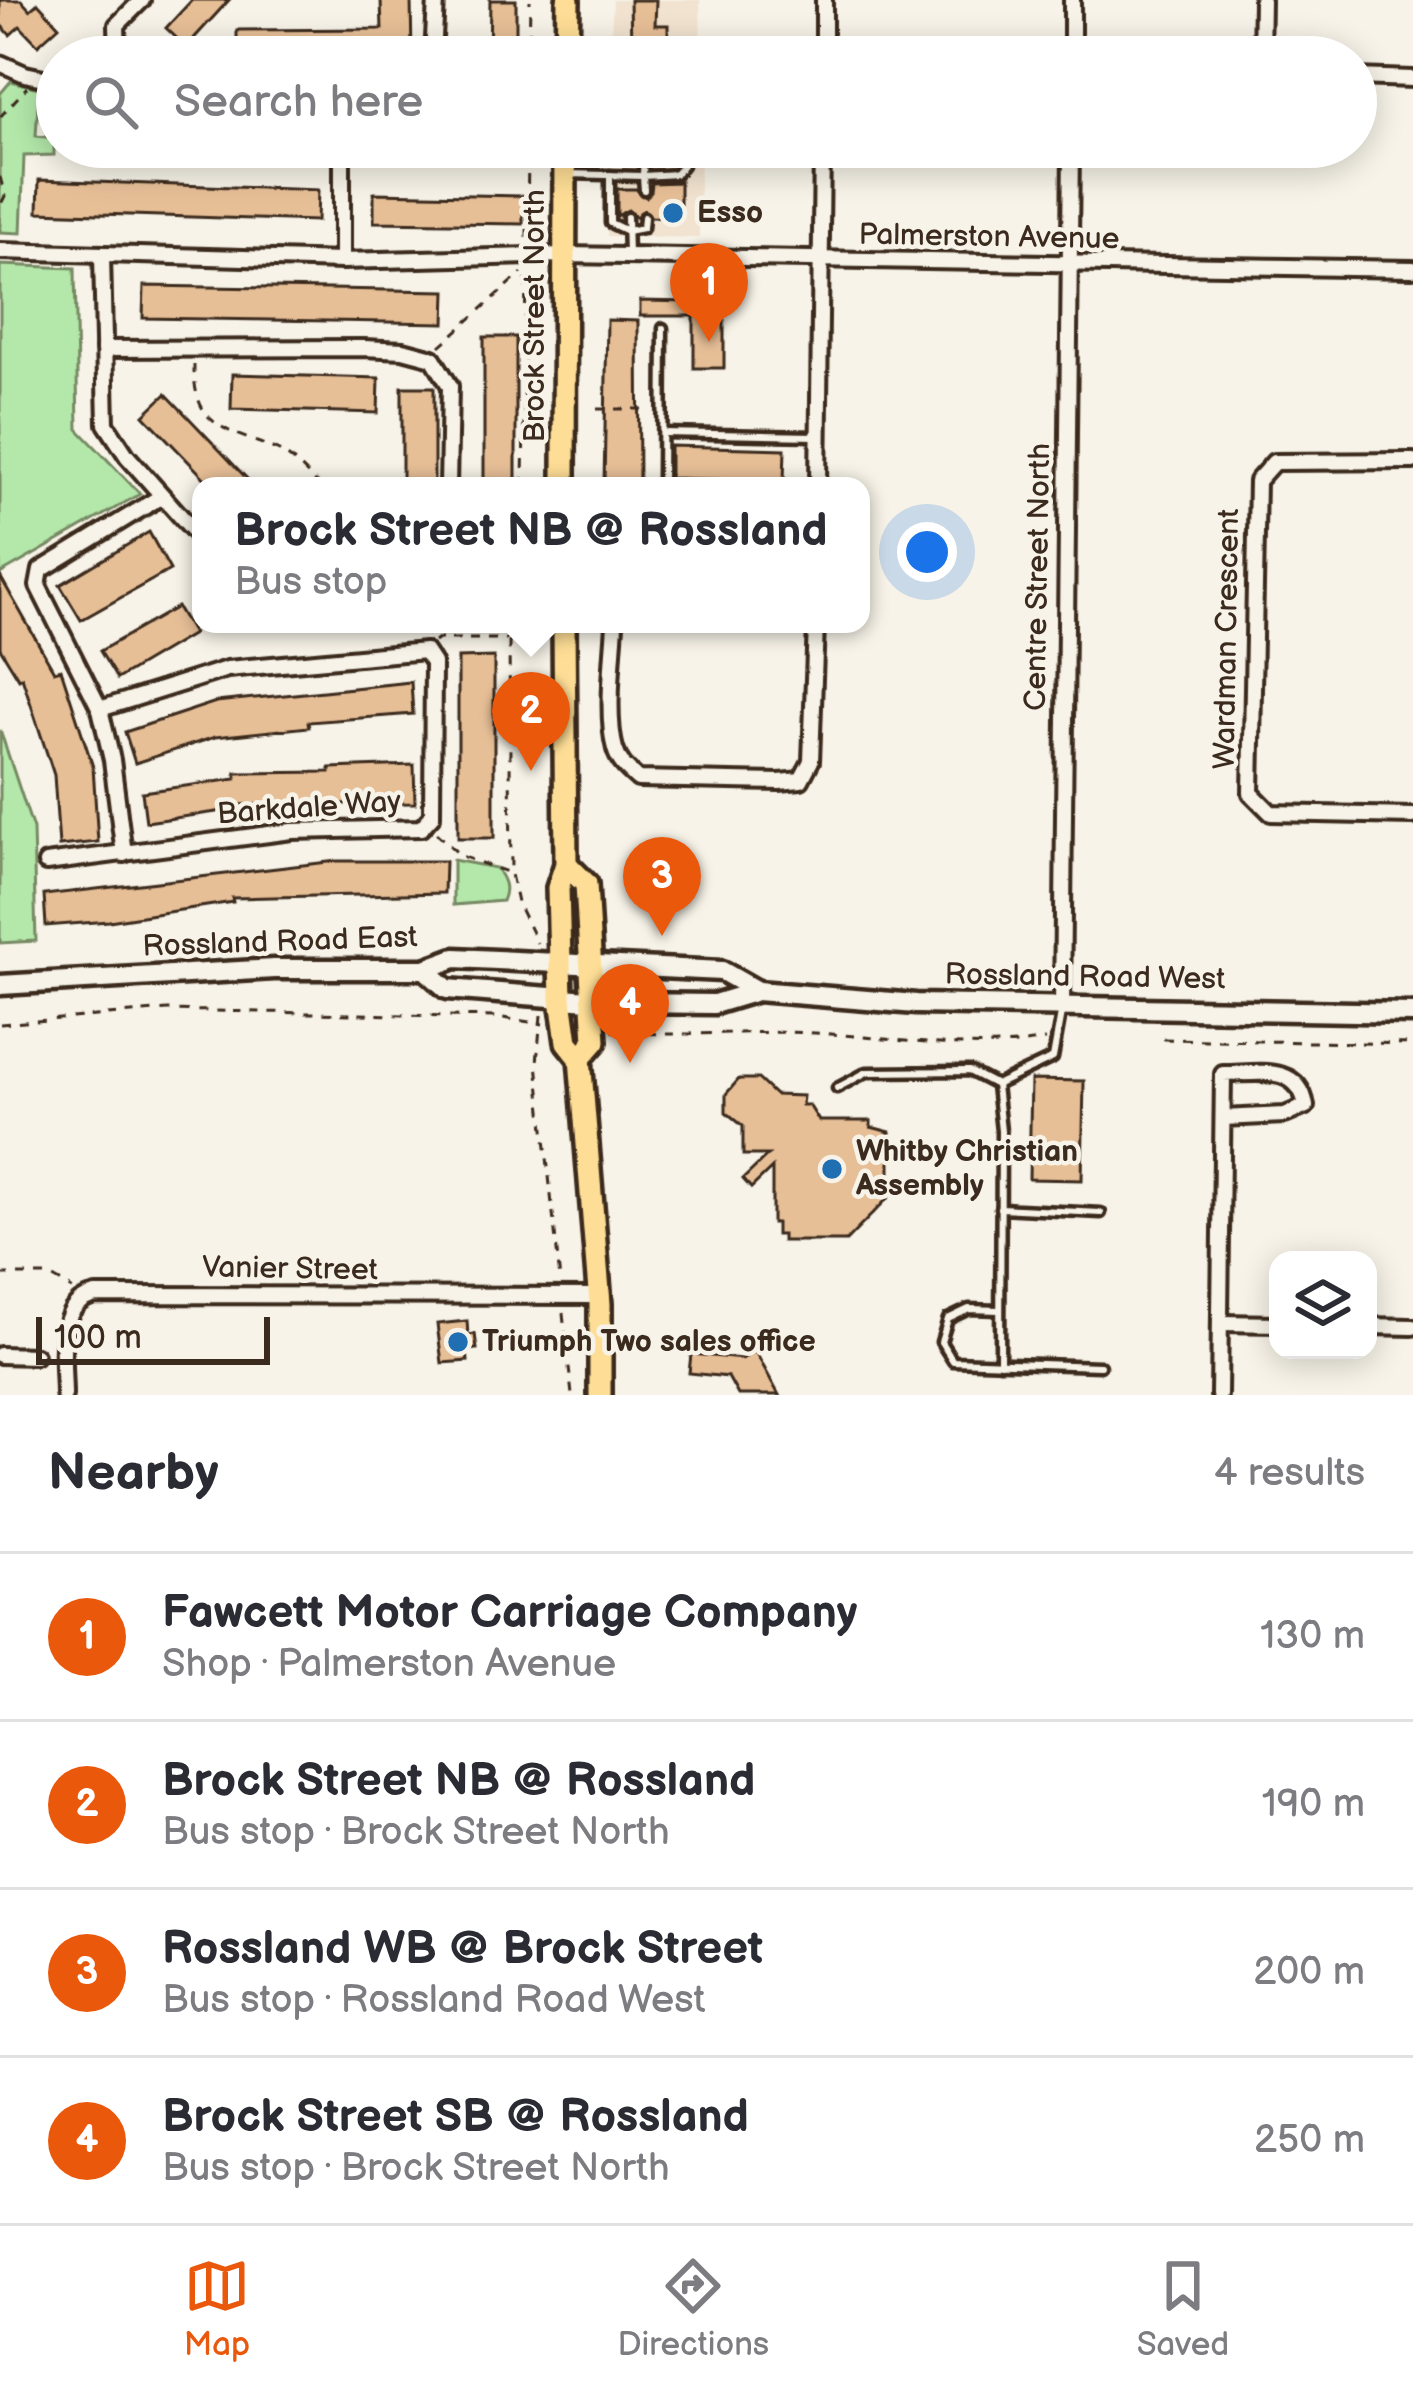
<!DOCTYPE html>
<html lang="en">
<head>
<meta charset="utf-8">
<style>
  body { margin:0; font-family:"Balsamiq Sans",sans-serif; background:#f7f7f7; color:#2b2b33 }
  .controls { position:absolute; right:36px; bottom:36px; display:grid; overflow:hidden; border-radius:24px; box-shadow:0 6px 30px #0003 }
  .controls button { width:108px; height:108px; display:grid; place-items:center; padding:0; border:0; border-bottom:3px solid #e1e1e2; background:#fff; color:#2b2b33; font:60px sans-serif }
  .scale { position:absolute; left:36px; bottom:30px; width:234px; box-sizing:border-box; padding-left:12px; border:6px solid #3b2a1e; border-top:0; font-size:33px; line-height:42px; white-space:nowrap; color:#3b2a1e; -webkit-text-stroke:9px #f7f3e8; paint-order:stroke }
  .you { position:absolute; left:927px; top:552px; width:42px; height:42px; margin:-30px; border:9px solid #fff; border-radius:50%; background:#1a73e8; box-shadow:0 0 0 18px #1a73e833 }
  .badge { display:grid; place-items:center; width:78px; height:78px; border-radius:50%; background:#ea580c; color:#fff; font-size:39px; font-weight:700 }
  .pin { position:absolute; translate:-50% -99px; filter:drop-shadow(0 3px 6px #0008) }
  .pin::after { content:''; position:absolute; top:63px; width:42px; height:36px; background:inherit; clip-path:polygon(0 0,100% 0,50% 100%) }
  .popup { position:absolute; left:192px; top:477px; width:678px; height:156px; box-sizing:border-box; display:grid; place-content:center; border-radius:24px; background:#fff; filter:drop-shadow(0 3px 9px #0005); font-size:39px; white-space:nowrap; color:#7c7c81 }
  .popup b { font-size:45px; color:#2b2b33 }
  .popup::after { content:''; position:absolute; left:50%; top:100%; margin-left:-24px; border:24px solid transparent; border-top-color:#fff }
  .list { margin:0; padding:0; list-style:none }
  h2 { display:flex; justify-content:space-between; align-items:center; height:156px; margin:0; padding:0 48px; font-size:51px }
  h2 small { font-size:39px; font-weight:400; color:#7c7c81 }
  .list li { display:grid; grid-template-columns:78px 1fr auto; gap:36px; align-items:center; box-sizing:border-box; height:168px; padding:0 48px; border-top:3px solid #e1e1e2 }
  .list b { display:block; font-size:45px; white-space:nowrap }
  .list p { margin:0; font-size:39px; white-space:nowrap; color:#7c7c81 }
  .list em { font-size:39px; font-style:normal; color:#7c7c81 }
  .icon { flex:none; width:66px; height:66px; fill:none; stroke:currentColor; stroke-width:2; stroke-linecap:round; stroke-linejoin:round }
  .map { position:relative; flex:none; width:1413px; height:1395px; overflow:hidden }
  .search { position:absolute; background:#fff; box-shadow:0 6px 30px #0003; left:36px; right:36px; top:36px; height:132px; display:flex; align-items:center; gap:30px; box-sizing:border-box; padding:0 42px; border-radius:66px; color:#7c7c81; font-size:45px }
  .sheet { height:828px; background:#fff }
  nav { display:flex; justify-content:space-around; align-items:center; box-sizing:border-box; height:168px; border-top:3px solid #e1e1e2; background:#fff; font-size:33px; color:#7c7c81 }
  nav a { display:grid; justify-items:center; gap:6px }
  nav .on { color:#ea580c }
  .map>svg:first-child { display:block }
  .built { fill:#f2e3d0 }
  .green { fill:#b3e8aa; stroke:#778964; stroke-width:3 }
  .building { fill:#e7bf97; stroke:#3b2a1e; stroke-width:3 }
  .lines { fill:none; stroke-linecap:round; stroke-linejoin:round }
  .service-casing { stroke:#3b2a1e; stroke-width:15 }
  .minor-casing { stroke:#3b2a1e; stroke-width:22 }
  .secondary-casing { stroke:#3b2a1e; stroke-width:27 }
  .primary-casing { stroke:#3b2a1e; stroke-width:30 }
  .path { stroke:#3b2a1e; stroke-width:3; stroke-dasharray:9 9; stroke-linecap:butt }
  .service { stroke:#f7f3e8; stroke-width:6 }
  .minor { stroke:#f7f3e8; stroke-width:14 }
  .secondary { stroke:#f7f3e8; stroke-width:18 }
  .primary { stroke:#fede96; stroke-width:21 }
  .poi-dot { fill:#1f6fb2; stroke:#f7f3e8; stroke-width:4.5 }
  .labels { text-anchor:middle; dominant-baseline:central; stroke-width:9; stroke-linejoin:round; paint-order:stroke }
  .poi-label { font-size:30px; font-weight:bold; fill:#3b2a1e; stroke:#f7f3e8; text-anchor:start }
  .street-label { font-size:30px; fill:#3b2a1e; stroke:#f7f3e8 }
</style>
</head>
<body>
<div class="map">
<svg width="1413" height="1395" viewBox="0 0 1413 1395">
  <rect width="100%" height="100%" fill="#f7f3e8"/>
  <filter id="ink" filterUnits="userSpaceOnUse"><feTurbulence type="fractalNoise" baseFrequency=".00833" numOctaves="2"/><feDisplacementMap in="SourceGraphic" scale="24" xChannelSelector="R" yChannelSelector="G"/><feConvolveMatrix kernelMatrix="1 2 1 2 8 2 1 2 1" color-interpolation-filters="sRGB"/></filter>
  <g filter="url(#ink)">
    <g class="built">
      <path d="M613 0H700L701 57H610Z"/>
      <path d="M609 147H700L699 238 607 236Z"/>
    </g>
    <g class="green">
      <path d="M11 81 39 88 36 136 54 138V155L24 156 21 233 0 232V94Z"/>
      <path d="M0 265 75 268 78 429 140 494 0 574Z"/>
      <path d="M0 730 33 829 36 941 0 943Z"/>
      <path d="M453 860 496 868C504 880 508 888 502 901L453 905Z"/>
    </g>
    <g class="building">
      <path d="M0 0H21L30 10 38 3 59 26 38 45 20 26 10 35 0 24Z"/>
      <path d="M192 0H229L186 47 166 28Z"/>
      <path d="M381 0H411L412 55H237V30L382 29Z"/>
      <path d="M490 0H516V57H489Z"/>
      <path d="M630 0H656L655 25H668V44H631Z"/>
      <path d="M39 180 318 190 317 221 38 212Z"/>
      <path d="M680 182V218L651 217 644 210 636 217 628 210 617 216V189H636L646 197 651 192 652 183Z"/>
      <path d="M374 193 523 196V224L374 222Z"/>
      <path d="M144 286 446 291 445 323 143 318Z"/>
      <path d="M693 295H724V368H694V316H640V301L693 302Z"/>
      <path d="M607 320 638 321 639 486H604Z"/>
      <rect x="484" y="337" width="32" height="149"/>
      <path d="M232 374 379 378 378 413 231 409Z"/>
      <rect x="402" y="387" width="32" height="99"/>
      <path d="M166 394 254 486H212L144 415Z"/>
      <path d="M670 446 785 449 784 481 670 478Z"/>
      <path d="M149 532 170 570 81 620 60 585Z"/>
      <path d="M0 576 54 671 61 669 93 767 98 842 59 846 54 775 22 677 19 679 0 648Z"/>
      <path d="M177 607 193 634 117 679 100 651Z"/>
      <path d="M494 657V838H458V658Z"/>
      <path d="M411 682 413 714 308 722 309 727 215 737 135 763 125 732 216 702Z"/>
      <path d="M414 765 415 803 230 805 231 810 146 822 142 792 236 779V773L330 772V768Z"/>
      <path d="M337 861H445L444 893 232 898 233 902 109 921 46 926 44 895Z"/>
      <path d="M739 1079H758L775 1095 803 1096 802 1105H809L819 1121H871V1127L890 1132V1196L846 1241H782V1235H776V1223H772V1168L751 1188 743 1179 768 1155H743V1126L726 1112V1094Z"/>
      <path d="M1031 1080 1084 1081 1082 1180 1029 1179Z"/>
      <path d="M467 1321 468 1335 475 1334 477 1349 467 1350 468 1361 442 1363 437 1324Z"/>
      <path d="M755 1351 779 1395H738L728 1377 689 1373 691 1354 742 1359Z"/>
    </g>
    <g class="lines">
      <g class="service-casing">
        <g id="service">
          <path d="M568 174 643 176 644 147"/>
          <path d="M610 175V223L627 231 643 228 644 217"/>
          <path d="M644 190 643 176 676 174 683 165 684 147"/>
          <path d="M627 217 628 255"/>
          <path d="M663 433 816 436"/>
          <path d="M662 486 663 328"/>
          <path d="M837 1088 867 1072 969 1071 996 1085"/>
          <path d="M1000 1208 1101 1213"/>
          <path d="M999 1310 969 1309 948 1319 941 1342 953 1361 1100 1366"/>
          <path d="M1000 1363 1001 1131 996 1085 1053 1058 1062 1008"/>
        </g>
      </g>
      <g class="minor-casing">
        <g id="minor">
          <path d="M118 57 117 25 142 0"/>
          <path d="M433 57 436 0"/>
          <path d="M824 57V0"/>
          <path d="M1072 57V0"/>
          <path d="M1261 57 1262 0"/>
          <path d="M0 63 25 74 57 81"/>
          <path d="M1356 77 1413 79"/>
          <path d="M342 147V261"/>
          <path d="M0 251 342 261 565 255 1413 269"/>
          <path d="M102 256 106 424 127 456 201 539"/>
          <path d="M104 349 364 348 403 350 433 358 450 386 448 486"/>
          <path d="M1413 461 1274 462 1257 481 1251 793 1271 813 1413 816"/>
          <path d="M818 486 822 147"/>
          <path d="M615 624C613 659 606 716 615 749 619 763 628 770 638 779L779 782 801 780 811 761 816 624"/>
          <path d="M124 854 112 760 100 709 38 586 41 570 162 496"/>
          <path d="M46 863 292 831 421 828 432 816 433 663 425 651 227 669 100 709"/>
          <path d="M1062 1007 1071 147"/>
          <path d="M1221 1323 1278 1324"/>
          <path d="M1368 1326 1413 1327"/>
          <path d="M0 1355 35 1356"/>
          <path d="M64 1395C64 1363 53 1303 96 1295L599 1296"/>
          <path d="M1219 1395 1223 1074C1257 1074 1299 1063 1306 1106L1285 1115 1223 1118"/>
        </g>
      </g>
      <g class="secondary-casing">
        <g id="secondary">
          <path d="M425 969 447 989 628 1003 714 1004 757 991 916 1004 1413 1013"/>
          <path d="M0 985 274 969H425L455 958 722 971 757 991"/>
        </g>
      </g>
      <g class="primary-casing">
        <g id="primary">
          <path d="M567 57 568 0"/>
          <path d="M564 486 565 147"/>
          <path d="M564 624 566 864 558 888 561 999 567 1042 580 1058 600 1304V1395"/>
          <path d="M566 864 586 884 595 1041 580 1058"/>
        </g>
      </g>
      <g class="path">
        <path d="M529 57 530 0"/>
        <path d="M0 117 27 87"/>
        <path d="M0 177 5 196 0 206"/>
        <path d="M527 238 528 147"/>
        <path d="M440 346 522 273"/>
        <path d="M194 365C193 430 229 429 277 450 293 457 307 474 320 486"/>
        <path d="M597 409H650"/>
        <path d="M523 486 526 272"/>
        <path d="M415 624 508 629"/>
        <path d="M514 624 509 639 511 874 517 902 537 943"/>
        <path d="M434 642 438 639H507"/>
        <path d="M436 833 461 856 510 873"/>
        <path d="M541 1015 537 1063 560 1280"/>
        <path d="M0 1024 168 1010 496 1017 543 1024"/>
        <path d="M612 1031C680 1038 746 1030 815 1033 891 1037 969 1054 1045 1040"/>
        <path d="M1163 1039 1413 1044"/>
        <path d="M0 1275H48L72 1289"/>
        <path d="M563 1313 572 1395"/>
      </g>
      <use href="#service" class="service"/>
      <use href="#minor" class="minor"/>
      <use href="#secondary" class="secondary"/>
      <use href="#primary" class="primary"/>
    </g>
  </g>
  <g class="poi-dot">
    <circle cx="673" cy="213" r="12"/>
    <circle cx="832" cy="1169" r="12"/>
    <circle cx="458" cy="1342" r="12"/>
  </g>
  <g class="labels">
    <g class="poi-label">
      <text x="697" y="213">Esso</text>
      <text x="856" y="1152">Whitby Christian<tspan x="856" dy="34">Assembly</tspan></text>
      <text x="482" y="1342">Triumph Two sales office</text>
    </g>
    <g class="street-label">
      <text transform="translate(989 237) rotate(1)">Palmerston Avenue</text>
      <text transform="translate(535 316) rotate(-90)">Brock Street North</text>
      <text transform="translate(1038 577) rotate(-89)">Centre Street North</text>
      <text transform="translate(1227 639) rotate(-89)">Wardman Crescent</text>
      <text transform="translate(309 808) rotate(-4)">Barkdale Way</text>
      <text transform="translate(280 942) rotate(-2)">Rossland Road East</text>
      <text transform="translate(1085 977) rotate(1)">Rossland Road West</text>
      <text transform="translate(290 1269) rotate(1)">Vanier Street</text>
    </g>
  </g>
</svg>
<div class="controls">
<button><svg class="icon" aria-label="layers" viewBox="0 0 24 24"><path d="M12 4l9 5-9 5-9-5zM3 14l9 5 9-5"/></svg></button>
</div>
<div class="scale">100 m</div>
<div class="you"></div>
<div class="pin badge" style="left:709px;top:342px">1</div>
<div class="pin badge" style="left:531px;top:771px">2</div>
<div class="popup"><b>Brock Street NB @ Rossland</b>Bus stop</div>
<div class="pin badge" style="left:662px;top:936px">3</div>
<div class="pin badge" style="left:630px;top:1063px">4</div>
<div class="search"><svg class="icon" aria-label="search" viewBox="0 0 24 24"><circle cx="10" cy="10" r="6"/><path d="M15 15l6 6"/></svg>Search here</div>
</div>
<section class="sheet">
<h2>Nearby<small>4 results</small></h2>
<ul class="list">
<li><span class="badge">1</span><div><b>Fawcett Motor Carriage Company</b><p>Shop · Palmerston Avenue</p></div><em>130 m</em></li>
<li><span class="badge">2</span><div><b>Brock Street NB @ Rossland</b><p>Bus stop · Brock Street North</p></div><em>190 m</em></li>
<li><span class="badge">3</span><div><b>Rossland WB @ Brock Street</b><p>Bus stop · Rossland Road West</p></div><em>200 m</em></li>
<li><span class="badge">4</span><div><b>Brock Street SB @ Rossland</b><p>Bus stop · Brock Street North</p></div><em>250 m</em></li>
</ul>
</section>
<nav>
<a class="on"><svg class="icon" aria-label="map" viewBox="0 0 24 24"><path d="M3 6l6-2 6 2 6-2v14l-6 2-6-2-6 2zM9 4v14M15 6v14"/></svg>Map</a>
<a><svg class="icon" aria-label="directions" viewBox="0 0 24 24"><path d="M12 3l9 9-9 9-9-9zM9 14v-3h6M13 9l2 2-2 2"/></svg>Directions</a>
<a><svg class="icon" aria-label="saved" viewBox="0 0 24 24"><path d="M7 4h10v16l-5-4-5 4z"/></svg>Saved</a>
</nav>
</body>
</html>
